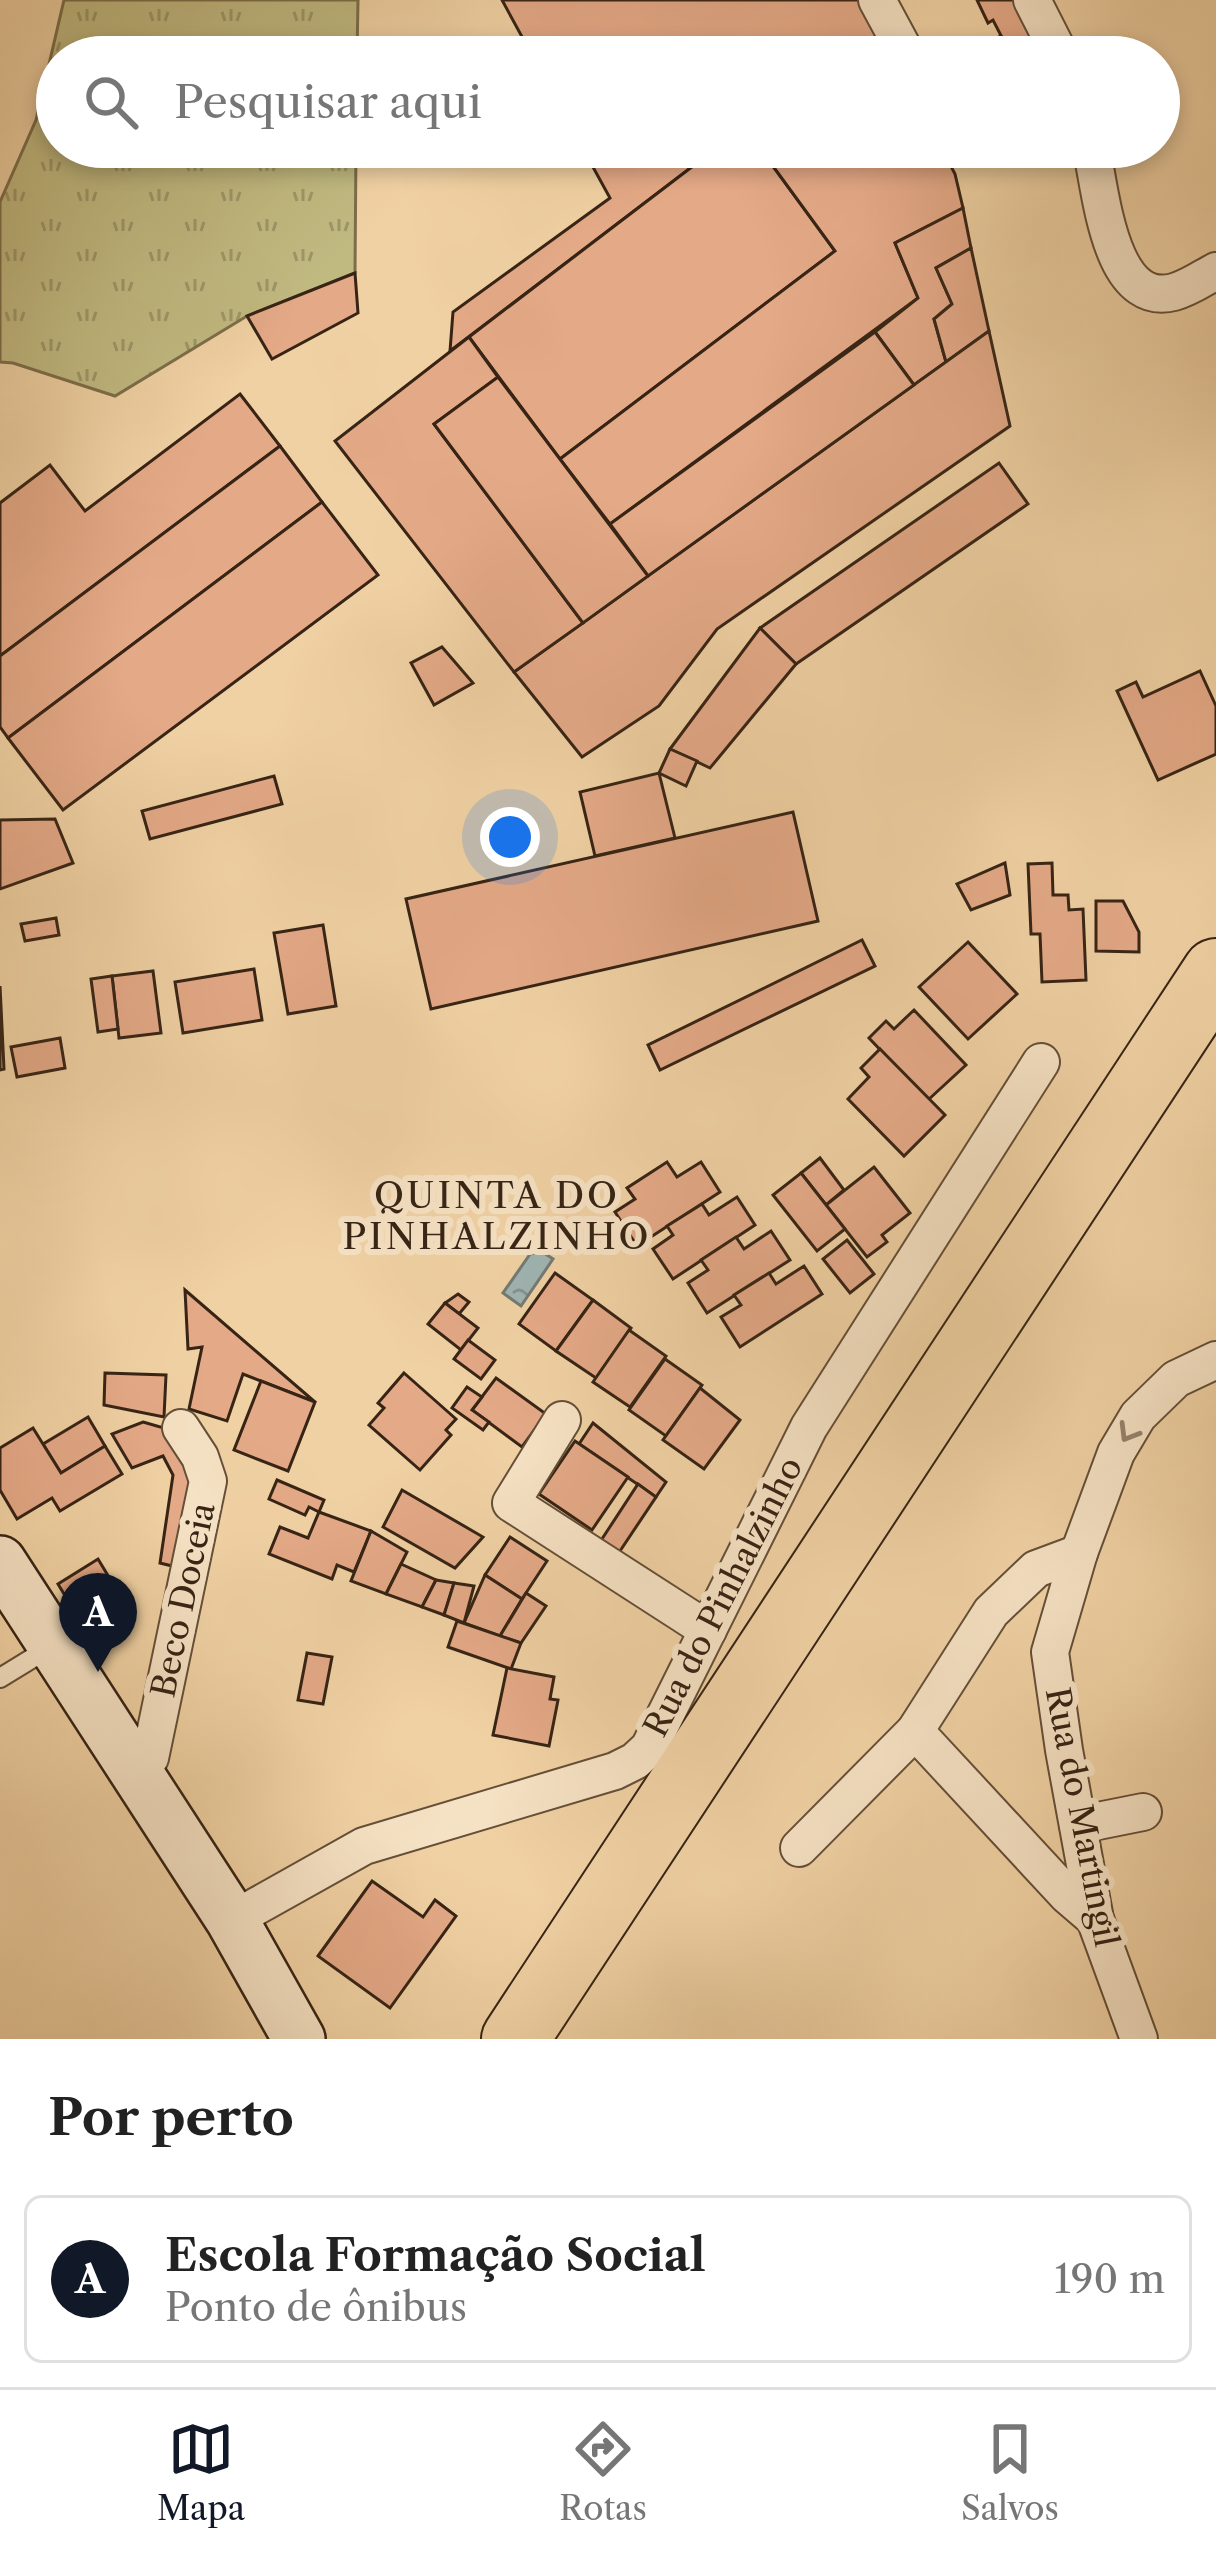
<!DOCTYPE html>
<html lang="pt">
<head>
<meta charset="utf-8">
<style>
  body { margin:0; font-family:"Libre Caslon Text",serif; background:#f6f6f6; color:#222 }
  .you { position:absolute; left:510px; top:837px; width:42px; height:42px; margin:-30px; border:9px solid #fff; border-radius:50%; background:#1a73e8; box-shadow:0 0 0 18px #1a73e833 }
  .badge { display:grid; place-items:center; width:78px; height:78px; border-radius:50%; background:#111827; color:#fff; font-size:39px; font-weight:700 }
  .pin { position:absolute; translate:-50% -99px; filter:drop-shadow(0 3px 6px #0008) }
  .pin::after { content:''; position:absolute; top:63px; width:42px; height:36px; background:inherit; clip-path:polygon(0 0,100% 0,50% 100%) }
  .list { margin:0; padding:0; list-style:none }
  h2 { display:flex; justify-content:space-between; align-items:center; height:156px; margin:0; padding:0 48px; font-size:51px }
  h2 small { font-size:39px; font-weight:400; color:#767676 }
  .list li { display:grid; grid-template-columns:78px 1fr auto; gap:36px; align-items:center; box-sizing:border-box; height:168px; margin:0 24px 24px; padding:0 24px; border:3px solid #e0e0e0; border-radius:18px }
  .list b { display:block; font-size:45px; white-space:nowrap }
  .list p { margin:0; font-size:39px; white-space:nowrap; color:#767676 }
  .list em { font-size:39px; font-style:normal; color:#767676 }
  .icon { flex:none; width:66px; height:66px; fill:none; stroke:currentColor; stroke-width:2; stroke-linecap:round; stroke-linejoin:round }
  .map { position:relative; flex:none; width:1216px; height:2039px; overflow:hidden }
  .search { position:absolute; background:#fff; box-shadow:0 6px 18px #0003; left:36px; right:36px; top:36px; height:132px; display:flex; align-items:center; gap:30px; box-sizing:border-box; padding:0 42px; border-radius:66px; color:#767676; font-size:45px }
  .sheet { height:348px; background:#fff }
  nav { display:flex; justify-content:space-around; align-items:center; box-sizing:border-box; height:168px; border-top:3px solid #e0e0e0; background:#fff; font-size:33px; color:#767676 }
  nav a { display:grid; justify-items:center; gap:6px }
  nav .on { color:#111827 }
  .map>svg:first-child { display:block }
  .grass { fill:url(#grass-tufts); stroke:#7c6e4a; stroke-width:3 }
  .water { fill:url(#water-ripples); stroke:#757a73; stroke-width:3 }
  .building { fill:#e4a987; stroke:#372415; stroke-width:3 }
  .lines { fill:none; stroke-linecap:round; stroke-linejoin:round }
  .lane-casing { stroke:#654f38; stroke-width:22 }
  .street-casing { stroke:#654f38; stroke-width:40 }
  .secondary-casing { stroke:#372415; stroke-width:56 }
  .highway-casing { stroke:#372415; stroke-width:70 }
  .lane { stroke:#f5e1c3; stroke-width:18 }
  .street { stroke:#f5e1c3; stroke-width:36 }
  .secondary { stroke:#f5e1c3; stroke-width:51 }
  .highway { stroke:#f0d1a3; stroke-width:66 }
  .oneway { stroke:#96826c }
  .labels { text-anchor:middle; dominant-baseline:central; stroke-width:12; stroke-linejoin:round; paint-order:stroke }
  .street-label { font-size:33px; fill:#372415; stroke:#f5e1c3 }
  .neighbourhood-label { font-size:36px; letter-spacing:3px; fill:#372415; stroke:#f5e1c3 }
</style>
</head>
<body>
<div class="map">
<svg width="1216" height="2039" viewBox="0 0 1216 2039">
  <defs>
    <pattern id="grass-tufts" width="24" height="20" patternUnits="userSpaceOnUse" patternTransform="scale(3)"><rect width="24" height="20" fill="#c0b980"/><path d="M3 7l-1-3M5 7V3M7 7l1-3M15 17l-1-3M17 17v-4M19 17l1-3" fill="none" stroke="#9d9668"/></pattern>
    <pattern id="water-ripples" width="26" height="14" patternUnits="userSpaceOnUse" patternTransform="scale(3)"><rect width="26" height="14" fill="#9fb4b1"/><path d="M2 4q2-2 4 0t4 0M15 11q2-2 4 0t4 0" fill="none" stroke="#82928f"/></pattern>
  </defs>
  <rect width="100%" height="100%" fill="#f0d1a3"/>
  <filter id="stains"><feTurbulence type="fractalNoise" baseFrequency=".00167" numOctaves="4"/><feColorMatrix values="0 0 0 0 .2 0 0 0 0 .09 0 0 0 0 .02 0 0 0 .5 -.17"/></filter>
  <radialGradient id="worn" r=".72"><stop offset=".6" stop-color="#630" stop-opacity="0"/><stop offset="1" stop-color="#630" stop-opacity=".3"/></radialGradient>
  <path class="grass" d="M64 0H358L357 57H57V147H356L355 273 247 316 115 396 13 363 0 362V202L36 120Z"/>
  <path class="water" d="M535 1247 553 1259 521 1306 503 1293Z"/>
  <g class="building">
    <path d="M502 0H862L892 57H533Z"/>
    <path d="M977 0H1016L1037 43 1011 55 993 20 988 23Z"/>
    <path d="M1001 36 1012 57H955Z"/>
    <path d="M582 147H718L450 351 453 312 610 198Z"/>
    <path d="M718 147H759L835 251 560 459 469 337Z"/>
    <path d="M759 147H941L955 174 963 208 895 243 918 298 610 524 560 459 835 251Z"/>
    <path d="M963 208 971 248 936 268 952 304 934 319 946 362 914 385 875 332 918 298 895 243Z"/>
    <path d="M971 248 989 331 946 362 934 319 952 304 936 268Z"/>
    <path d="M355 273 358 313 272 359 247 316Z"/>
    <path d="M989 331 1010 426 717 629 659 706 582 757 514 672Z"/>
    <path d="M875 332 914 385 648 576 610 524Z"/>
    <path d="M469 337 498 377 434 424 583 623 514 672 335 441Z"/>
    <path d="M498 377 648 576 583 623 434 424Z"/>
    <path d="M240 394 280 446 0 656V503L50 465 85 511Z"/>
    <path d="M280 446 322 502 8 738 0 727V656Z"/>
    <path d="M999 463 1028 504 796 664 760 628Z"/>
    <path d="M322 502 378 575 63 810 8 738Z"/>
    <path d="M760 628 796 664 710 768 670 749Z"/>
    <path d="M442 647 473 683 434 705 411 663Z"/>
    <path d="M1200 671 1216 706V754L1158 780 1117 691 1136 682 1143 697Z"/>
    <path d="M670 749 697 761 686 786 659 773Z"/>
    <path d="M659 773 675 838 595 856 580 792Z"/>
    <path d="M274 776 282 804 150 839 142 811Z"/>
    <path d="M793 812 818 921 431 1009 406 899Z"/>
    <path d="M55 819 73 863 0 889V820Z"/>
    <path d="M1005 863 1010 895 971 910 957 884Z"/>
    <path d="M1052 863 1053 895H1068L1069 910 1083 909 1086 980 1042 982 1040 934H1031L1028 864Z"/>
    <path d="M1096 901H1123L1139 932V952L1096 951Z"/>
    <path d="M56 918 59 935 25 941 21 924Z"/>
    <path d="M323 925 336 1006 288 1014 274 933Z"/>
    <path d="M862 940 875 966 660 1070 648 1045Z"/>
    <path d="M968 942 1017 994 968 1039 919 987Z"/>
    <path d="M254 969 262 1020 183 1033 175 982Z"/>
    <path d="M153 971 161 1033 119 1038 112 976Z"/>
    <path d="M112 976 118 1029 98 1032 91 979Z"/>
    <path d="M0 986 4 1069 0 1070Z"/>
    <path d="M914 1010 966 1065 928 1100 869 1038 886 1021 894 1029Z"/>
    <path d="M60 1038 65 1068 17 1077 11 1047Z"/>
    <path d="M880 1049 945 1115 904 1156 848 1099 869 1077 861 1068Z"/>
    <path d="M820 1158 844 1190 826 1205 801 1173Z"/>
    <path d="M667 1162 677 1177 701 1162 720 1192 637 1246 615 1212 635 1199 627 1188Z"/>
    <path d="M874 1167 910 1213 882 1235 887 1242 867 1257 826 1205Z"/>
    <path d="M801 1173 845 1229 817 1251 773 1195Z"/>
    <path d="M737 1197 755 1225 673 1279 653 1249 673 1235 667 1226 702 1204 709 1215Z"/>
    <path d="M771 1231 790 1260 707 1313 688 1283 708 1270 701 1260 736 1237 744 1249Z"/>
    <path d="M847 1240 874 1274 850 1293 823 1259Z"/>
    <path d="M804 1266 822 1294 740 1347 721 1317 741 1305 734 1295 769 1273 776 1284Z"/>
    <path d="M555 1273 593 1300 556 1351 519 1324Z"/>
    <path d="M185 1290 315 1402 243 1374 227 1421 189 1409 202 1347 188 1349Z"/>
    <path d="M458 1294 469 1302 459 1314 445 1303Z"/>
    <path d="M593 1300 631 1328 596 1378 556 1351Z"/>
    <path d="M445 1303 478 1328 461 1350 428 1324Z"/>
    <path d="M629 1330 666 1356 630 1407 593 1382Z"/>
    <path d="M468 1340 495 1360 481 1379 454 1359Z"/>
    <path d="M665 1359 702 1385 666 1436 629 1410Z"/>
    <path d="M105 1373 166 1375 164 1417 104 1405Z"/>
    <path d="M404 1373 456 1419 446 1430 451 1435 420 1470 369 1425 384 1408 378 1403Z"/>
    <path d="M496 1378 546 1414 522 1447 472 1410Z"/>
    <path d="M261 1381 315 1402 288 1471 234 1450Z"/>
    <path d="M467 1387 482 1397 472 1410 489 1422 483 1430 452 1408Z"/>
    <path d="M700 1388 740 1420 704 1469 663 1440Z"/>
    <path d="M88 1417 105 1446 61 1473 43 1444Z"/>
    <path d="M143 1422 164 1428 197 1480 180 1568 160 1563 173 1475 163 1456 132 1468 112 1434Z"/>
    <path d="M593 1423 666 1482 656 1497 579 1444Z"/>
    <path d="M33 1428 61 1473 105 1446 122 1474 60 1511 52 1498 17 1519 0 1490V1448Z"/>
    <path d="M575 1441 628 1477 592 1530 539 1494Z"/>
    <path d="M277 1480 324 1500 319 1512 309 1507 305 1515 269 1499Z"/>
    <path d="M638 1484 656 1497 616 1557 598 1545Z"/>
    <path d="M402 1490 483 1537 455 1568 383 1527Z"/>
    <path d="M319 1512 371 1531 354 1572 337 1565 332 1579 269 1554 280 1527 308 1538Z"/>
    <path d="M371 1531 407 1552 386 1594 351 1581Z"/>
    <path d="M510 1537 547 1561 522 1599 485 1575Z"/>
    <path d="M98 1559 133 1617 93 1642 58 1584Z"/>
    <path d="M401 1564 436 1580 422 1607 386 1594Z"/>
    <path d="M485 1575 522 1599 500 1636 464 1623Z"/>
    <path d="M436 1580 454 1583 444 1615 422 1607Z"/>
    <path d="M454 1583 474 1586 464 1623 444 1615Z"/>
    <path d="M526 1593 546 1606 521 1643 500 1636Z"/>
    <path d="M457 1621 521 1643 511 1669 448 1647Z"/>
    <path d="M307 1653 332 1657 323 1704 298 1700Z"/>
    <path d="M507 1668 554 1677 550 1699 558 1700 549 1746 493 1735Z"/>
    <path d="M372 1881 423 1917 435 1900 456 1916 390 2008 318 1956Z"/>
  </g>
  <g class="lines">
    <g class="lane-casing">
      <path id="lane" d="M0 1678 49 1648"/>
    </g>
    <g class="street-casing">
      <g id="street">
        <path d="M877 0 904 50"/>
        <path d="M1032 0 1061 57"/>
        <path d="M1091 147C1101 190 1109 309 1174 292 1189 288 1203 278 1216 271"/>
        <path d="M562 1420 511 1503 708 1630"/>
        <path d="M915 1731 1067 1895 1095 1919"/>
        <path d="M136 1773 150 1758 208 1481 200 1457 181 1428"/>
        <path d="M1078 1825 1143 1812"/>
        <path d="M799 1848 915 1731 991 1612 1036 1569 1079 1553"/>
        <path d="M232 1920 364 1846 615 1771 635 1761 649 1748 809 1427 1041 1062"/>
        <path d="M1139 2039 1095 1919 1064 1750 1050 1652 1079 1553 1116 1453 1138 1416 1176 1379 1216 1360"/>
      </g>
    </g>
    <g class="secondary-casing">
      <path id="secondary" d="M0 1562 232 1920 299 2039"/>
    </g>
    <g class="highway-casing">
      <path id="highway" d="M515 2039 1216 972"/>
    </g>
    <use href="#lane" class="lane"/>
    <use href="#street" class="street"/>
    <use href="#secondary" class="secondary"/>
    <use href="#highway" class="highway"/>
  </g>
  <defs><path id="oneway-chevron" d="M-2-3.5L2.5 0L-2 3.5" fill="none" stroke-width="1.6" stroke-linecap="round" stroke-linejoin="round" transform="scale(3)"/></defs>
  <use class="oneway" href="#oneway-chevron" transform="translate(1128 1433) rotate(121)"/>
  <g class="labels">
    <g class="street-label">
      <text transform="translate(723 1597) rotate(-63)">Rua do Pinhalzinho</text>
      <text transform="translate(183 1600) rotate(-78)">Beco Doceia</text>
      <text transform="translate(1082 1817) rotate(79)">Rua do Martingil</text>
    </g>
    <g class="neighbourhood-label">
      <text x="497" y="1195">QUINTA DO<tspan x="497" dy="41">PINHALZINHO</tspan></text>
    </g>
  </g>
  <rect width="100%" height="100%" filter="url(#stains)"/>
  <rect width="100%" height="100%" fill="url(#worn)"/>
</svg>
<div class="you"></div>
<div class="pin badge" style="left:98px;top:1672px">A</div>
<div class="search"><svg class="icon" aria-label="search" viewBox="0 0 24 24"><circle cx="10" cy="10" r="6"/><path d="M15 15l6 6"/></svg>Pesquisar aqui</div>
</div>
<section class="sheet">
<h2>Por perto<small></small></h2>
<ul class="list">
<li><span class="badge">A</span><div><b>Escola Formação Social</b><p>Ponto de ônibus</p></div><em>190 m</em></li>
</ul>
</section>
<nav>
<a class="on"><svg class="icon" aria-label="map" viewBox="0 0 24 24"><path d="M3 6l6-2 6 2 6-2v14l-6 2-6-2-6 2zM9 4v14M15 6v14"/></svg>Mapa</a>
<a><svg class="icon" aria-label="directions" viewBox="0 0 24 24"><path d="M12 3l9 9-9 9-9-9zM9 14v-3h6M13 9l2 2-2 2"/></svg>Rotas</a>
<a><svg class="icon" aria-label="saved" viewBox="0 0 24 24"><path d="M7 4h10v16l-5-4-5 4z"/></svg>Salvos</a>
</nav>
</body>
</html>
